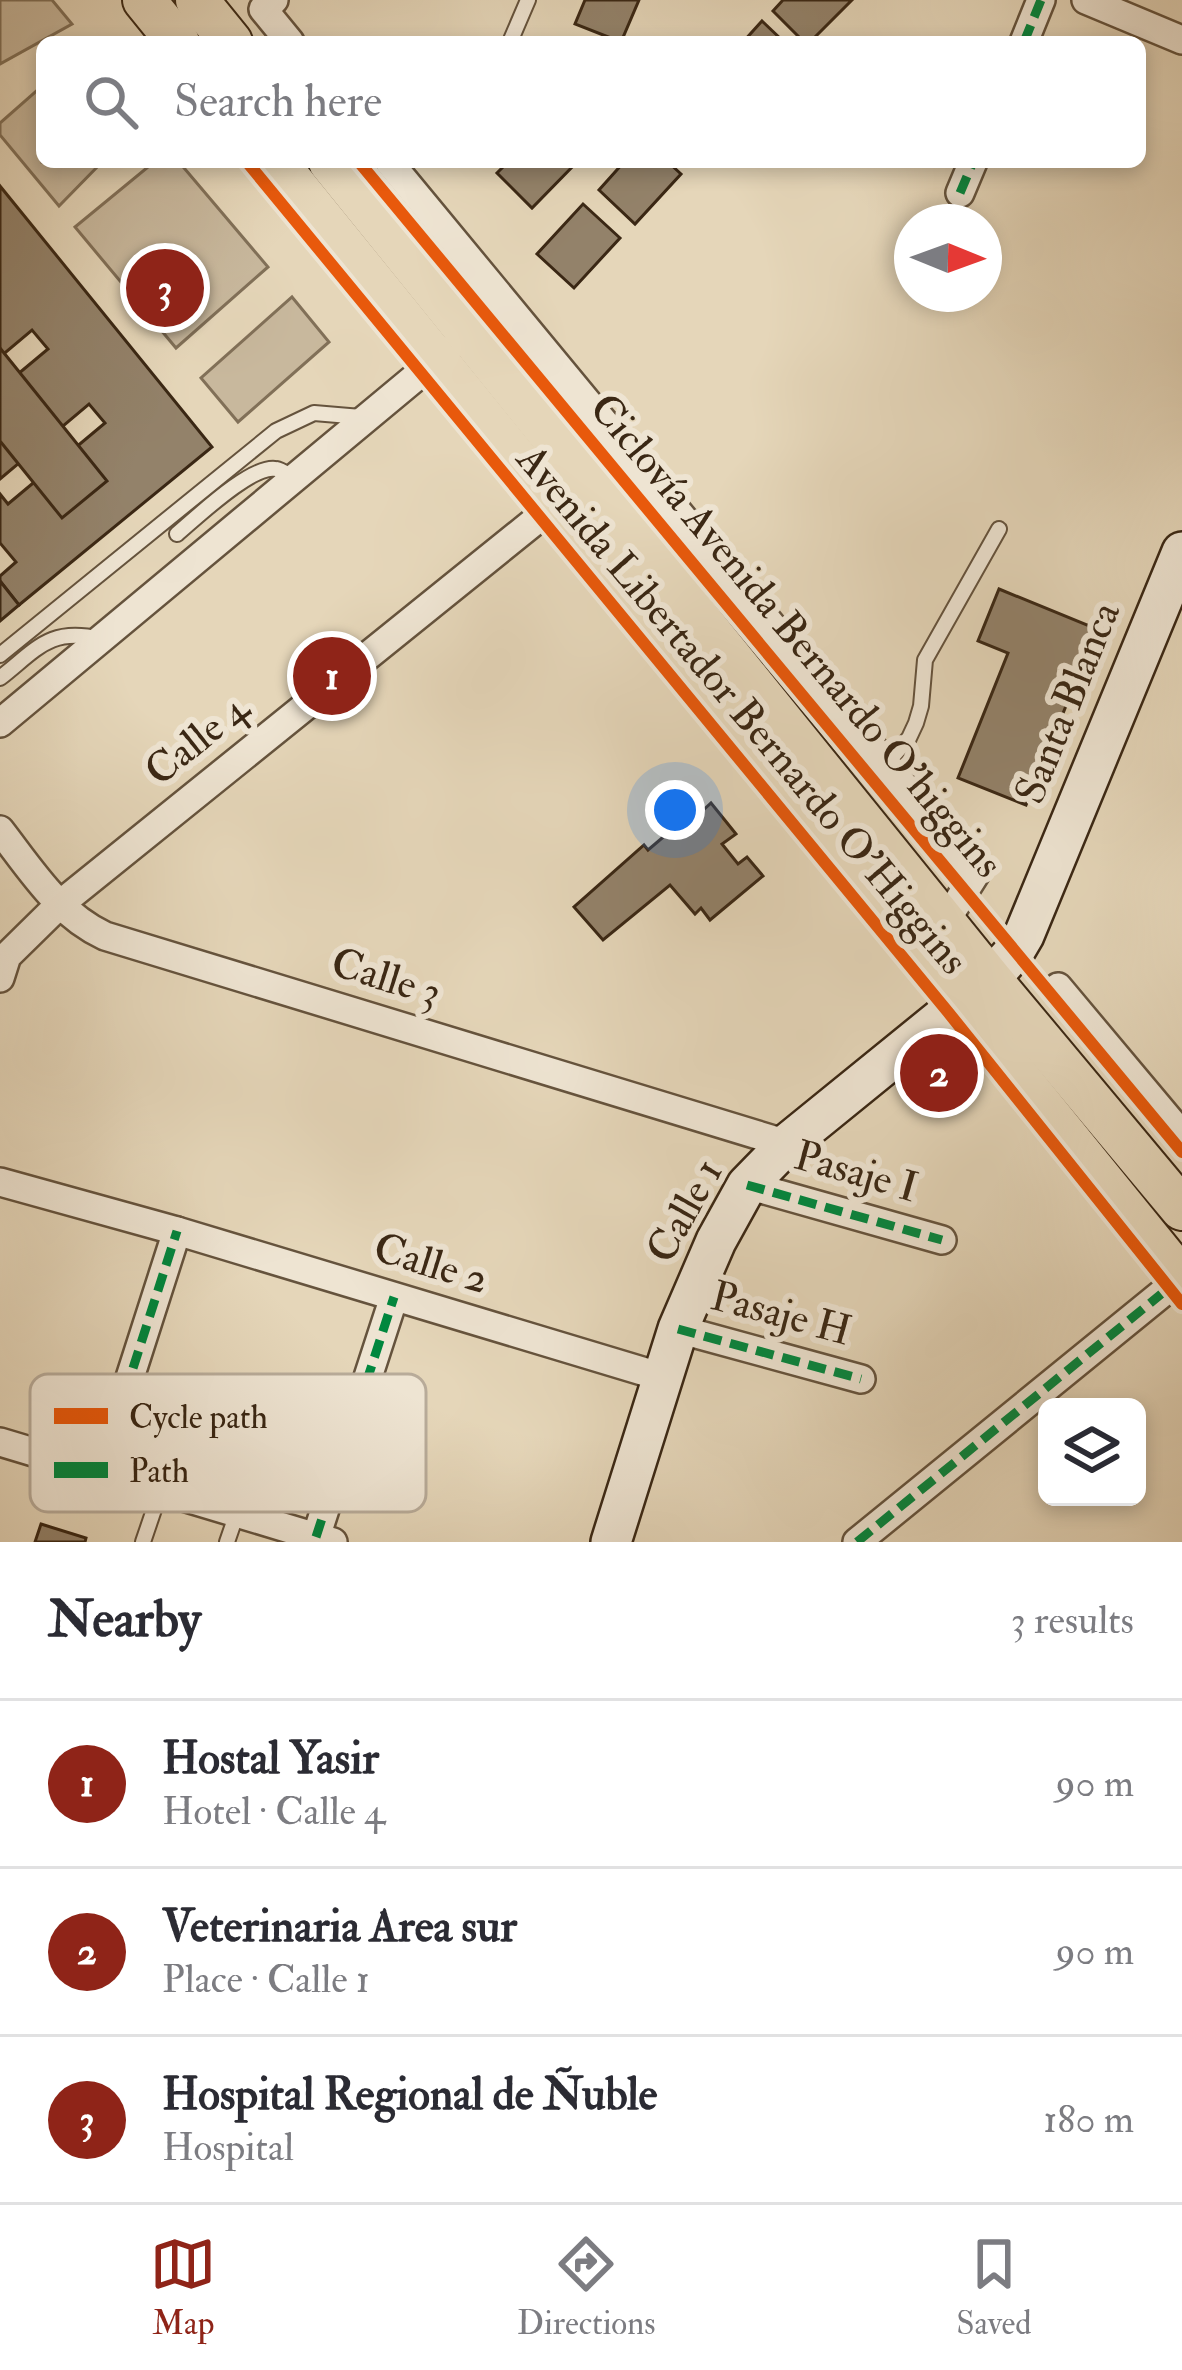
<!DOCTYPE html>
<html lang="en">
<head>
<meta charset="utf-8">
<style>
  body { margin:0; font-family:"IM FELL Double Pica",serif; background:#f2f2f3; color:#2b2b33 }
  .controls { position:absolute; right:36px; bottom:36px; display:grid; overflow:hidden; border-radius:18px; box-shadow:0 6px 18px #0003 }
  .controls button { width:108px; height:108px; display:grid; place-items:center; padding:0; border:0; border-bottom:3px solid #e1e1e2; background:#fff; color:#2b2b33; font:60px sans-serif }
  .compass { position:absolute; left:894px; top:204px; width:108px; height:108px; border-radius:50%; background:#fff; box-shadow:0 6px 18px #0003; rotate:91deg }
  .you { position:absolute; left:675px; top:810px; width:42px; height:42px; margin:-30px; border:9px solid #fff; border-radius:50%; background:#1a73e8; box-shadow:0 0 0 18px #1a73e833 }
  .badge { display:grid; place-items:center; width:78px; height:78px; border-radius:50%; background:#8f2418; color:#fff; font-size:39px; font-weight:700 }
  .pin { position:absolute; translate:-50% -50%; border:6px solid #fff; box-shadow:0 3px 12px #0006 }
  .list { margin:0; padding:0; list-style:none }
  h2 { display:flex; justify-content:space-between; align-items:center; height:156px; margin:0; padding:0 48px; font-size:51px }
  h2 small { font-size:39px; font-weight:400; color:#7c7c81 }
  .list li { display:grid; grid-template-columns:78px 1fr auto; gap:36px; align-items:center; box-sizing:border-box; height:168px; padding:0 48px; border-top:3px solid #e1e1e2 }
  .list b { display:block; font-size:45px; white-space:nowrap }
  .list p { margin:0; font-size:39px; white-space:nowrap; color:#7c7c81 }
  .list em { font-size:39px; font-style:normal; color:#7c7c81 }
  .icon { flex:none; width:66px; height:66px; fill:none; stroke:currentColor; stroke-width:2; stroke-linecap:round; stroke-linejoin:round }
  .map { position:relative; flex:none; width:1182px; height:1542px; overflow:hidden }
  .search { position:absolute; background:#fff; box-shadow:0 6px 18px #0003; left:36px; right:36px; top:36px; height:132px; display:flex; align-items:center; gap:30px; box-sizing:border-box; padding:0 42px; border-radius:18px; color:#7c7c81; font-size:45px }
  .sheet { height:660px; background:#fff }
  nav { display:flex; justify-content:space-around; align-items:center; box-sizing:border-box; height:168px; border-top:3px solid #e1e1e2; background:#fff; font-size:33px; color:#7c7c81 }
  nav a { display:grid; justify-items:center; gap:6px }
  nav .on { color:#8f2418 }
  .map>svg:first-child { display:block }
  .green { fill:#c8b89d; stroke:#817058; stroke-width:3 }
  .building { fill:#93826a; stroke:#3a2714; stroke-width:3 }
  .lines { fill:none; stroke-linecap:round; stroke-linejoin:round }
  .lane-casing { stroke:#65533d; stroke-width:18 }
  .street-casing { stroke:#65533d; stroke-width:32 }
  .secondary-casing { stroke:#3a2714; stroke-width:44 }
  .primary-casing { stroke:#3a2714; stroke-width:46 }
  .lane { stroke:#eee4d2; stroke-width:14 }
  .street { stroke:#eee4d2; stroke-width:27 }
  .secondary { stroke:#eee4d2; stroke-width:39 }
  .primary { stroke:#e5d6b9; stroke-width:42 }
  .quiet { stroke:#00873e; stroke-width:9; stroke-dasharray:18 9; stroke-linecap:butt }
  .cycleway-casing { stroke:#eee4d2; stroke-width:20 }
  .cycleway { stroke:#e8590c; stroke-width:12 }
  .labels { text-anchor:middle; dominant-baseline:central; stroke-width:12; stroke-linejoin:round; paint-order:stroke }
  .street-label { font-size:42px; fill:#3a2714; stroke:#eee4d2 }
  .key { fill:#eee4d2; stroke:#b8ab99; stroke-width:3 }
  .key-label { font-size:33px; fill:#3a2714 }
</style>
</head>
<body>
<div class="map">
<svg width="1182" height="1542" viewBox="0 0 1182 1542">
  <rect width="100%" height="100%" fill="#e5d6b9"/>
  <filter id="stains"><feTurbulence type="fractalNoise" baseFrequency=".00167" numOctaves="4"/><feColorMatrix values="0 0 0 0 .2 0 0 0 0 .09 0 0 0 0 .02 0 0 0 .5 -.17"/></filter>
  <radialGradient id="worn" r=".72"><stop offset=".6" stop-color="#630" stop-opacity="0"/><stop offset="1" stop-color="#630" stop-opacity=".3"/></radialGradient>
  <g class="green">
    <path d="M0 0H52L72 24 0 64Z"/>
    <path d="M42 86V162H102L59 206 0 135V123Z"/>
    <path d="M154 162H179L268 267 176 348 75 227Z"/>
    <path d="M292 297 329 342 238 422 201 378Z"/>
  </g>
  <g class="building">
    <path d="M585 0H639L621 42 575 24Z"/>
    <path d="M783 0H852L810 42H804L773 11Z"/>
    <path d="M762 21 784 42H743Z"/>
    <path d="M508 162H577L532 208 497 173Z"/>
    <path d="M624 162H668L681 174 635 224 599 190Z"/>
    <path d="M0 186 212 447 19 605 0 581V576L16 562 0 543V494L8 504 105 423 89 404 0 479V389L48 349 32 330 0 357Z"/>
    <path d="M583 204 620 238 574 288 537 254Z"/>
    <path d="M0 348 107 481 62 518 0 441Z"/>
    <path d="M0 581 19 605 0 621Z"/>
    <path d="M999 589 1097 629 1026 805 958 778 1008 653 978 641Z"/>
    <path d="M711 803 736 834 722 844 738 864 747 857 763 876 710 920 701 908 695 914 670 885 603 940 574 907 644 845 648 850 695 810 698 815Z"/>
    <path d="M934 1049 961 1081 932 1109 917 1093 931 1082 917 1065Z"/>
    <path d="M41 1524 86 1538 85 1542H35Z"/>
  </g>
  <g class="lines">
    <g class="lane-casing">
      <g id="lane">
        <path d="M510 42 528 0"/>
        <path d="M177 534C195 519 252 464 276 469 282 470 288 475 294 478"/>
        <path d="M0 655 276 431 314 413 361 417"/>
        <path d="M0 678C37 649 50 627 100 639"/>
        <path d="M886 764 909 738 916 723 921 706 925 660 999 529"/>
        <path d="M143 1542 161 1489"/>
        <path d="M227 1542 237 1513"/>
      </g>
    </g>
    <g class="street-casing">
      <g id="street">
        <path d="M274 0 263 9 290 42"/>
        <path d="M1086 0 1182 40"/>
        <path d="M1024 42 1041 0"/>
        <path d="M389 162 976 873 945 922"/>
        <path d="M960 193 973 162"/>
        <path d="M0 723 447 351"/>
        <path d="M0 830C31 870 58 914 105 936L787 1144"/>
        <path d="M0 978 7 956 59 905 556 504"/>
        <path d="M1058 987 1182 1135"/>
        <path d="M0 1182 177 1231 662 1377"/>
        <path d="M747 1185 942 1240"/>
        <path d="M678 1329 861 1379"/>
        <path d="M0 1442 333 1542"/>
        <path d="M100 1471 177 1231"/>
        <path d="M316 1537 394 1297"/>
        <path d="M857 1542 1181 1278"/>
      </g>
    </g>
    <g class="secondary-casing">
      <path id="secondary" d="M611 1542 678 1329 716 1241 747 1185 787 1144 990 979 1014 952 1024 935 1182 552"/>
    </g>
    <g class="primary-casing">
      <g id="primary">
        <path d="M144 0 178 42"/>
        <path d="M197 0 231 42"/>
        <path d="M276 162 1182 1279"/>
        <path d="M330 162 990 979 1182 1209"/>
      </g>
    </g>
    <use href="#lane" class="lane"/>
    <use href="#street" class="street"/>
    <use href="#secondary" class="secondary"/>
    <use href="#primary" class="primary"/>
    <g class="quiet">
      <path d="M1024 42 1041 0"/>
      <path d="M960 193 973 162"/>
      <path d="M747 1185 942 1240"/>
      <path d="M678 1329 861 1379"/>
      <path d="M100 1471 177 1231"/>
      <path d="M316 1537 394 1297"/>
      <path d="M857 1542 1176 1282"/>
    </g>
    <g class="cycleway-casing">
      <g id="cycleway">
        <path d="M247 162 948 1012 1182 1304"/>
        <path d="M359 162 1182 1152"/>
      </g>
    </g>
    <use href="#cycleway" class="cycleway"/>
  </g>
  <g class="labels">
    <g class="street-label">
      <text transform="translate(796 636) rotate(50)">Ciclovía Avenida Bernardo O'higgins</text>
      <text transform="translate(1068 703) rotate(-68)">Santa Blanca</text>
      <text transform="translate(742 710) rotate(50)">Avenida Libertador Bernardo O'Higgins</text>
      <text transform="translate(197 740) rotate(-39)">Calle 4</text>
      <text transform="translate(386 978) rotate(17)">Calle 3</text>
      <text transform="translate(856 1172) rotate(16)">Pasaje I</text>
      <text transform="translate(685 1211) rotate(-61)">Calle 1</text>
      <text transform="translate(431 1264) rotate(17)">Calle 2</text>
      <text transform="translate(781 1314) rotate(15)">Pasaje H</text>
    </g>
  </g>
  <rect x="30" y="1374" width="396" height="138" rx="18" class="key"/>
  <rect x="54" y="1408" width="54" height="16" fill="#e8590c"/>
  <rect x="54" y="1462" width="54" height="16" fill="#00873e"/>
  <g class="key-label">
    <text x="129" y="1428">Cycle path</text>
    <text x="129" y="1482">Path</text>
  </g>
  <rect width="100%" height="100%" filter="url(#stains)"/>
  <rect width="100%" height="100%" fill="url(#worn)"/>
</svg>
<div class="controls">
<button><svg class="icon" aria-label="layers" viewBox="0 0 24 24"><path d="M12 4l9 5-9 5-9-5zM3 14l9 5 9-5"/></svg></button>
</div>
<svg class="compass" viewBox="-18 -18 36 36"><path d="M0-13l5 13h-10z" fill="#e53935"/><path d="M0 13l5-13h-10z" fill="#7c7c81"/></svg>
<div class="you"></div>
<div class="pin badge" style="left:332px;top:676px">1</div>
<div class="pin badge" style="left:939px;top:1073px">2</div>
<div class="pin badge" style="left:165px;top:288px">3</div>
<div class="search"><svg class="icon" aria-label="search" viewBox="0 0 24 24"><circle cx="10" cy="10" r="6"/><path d="M15 15l6 6"/></svg>Search here</div>
</div>
<section class="sheet">
<h2>Nearby<small>3 results</small></h2>
<ul class="list">
<li><span class="badge">1</span><div><b>Hostal Yasir</b><p>Hotel · Calle 4</p></div><em>90 m</em></li>
<li><span class="badge">2</span><div><b>Veterinaria Area sur</b><p>Place · Calle 1</p></div><em>90 m</em></li>
<li><span class="badge">3</span><div><b>Hospital Regional de Ñuble</b><p>Hospital</p></div><em>180 m</em></li>
</ul>
</section>
<nav>
<a class="on"><svg class="icon" aria-label="map" viewBox="0 0 24 24"><path d="M3 6l6-2 6 2 6-2v14l-6 2-6-2-6 2zM9 4v14M15 6v14"/></svg>Map</a>
<a><svg class="icon" aria-label="directions" viewBox="0 0 24 24"><path d="M12 3l9 9-9 9-9-9zM9 14v-3h6M13 9l2 2-2 2"/></svg>Directions</a>
<a><svg class="icon" aria-label="saved" viewBox="0 0 24 24"><path d="M7 4h10v16l-5-4-5 4z"/></svg>Saved</a>
</nav>
</body>
</html>
